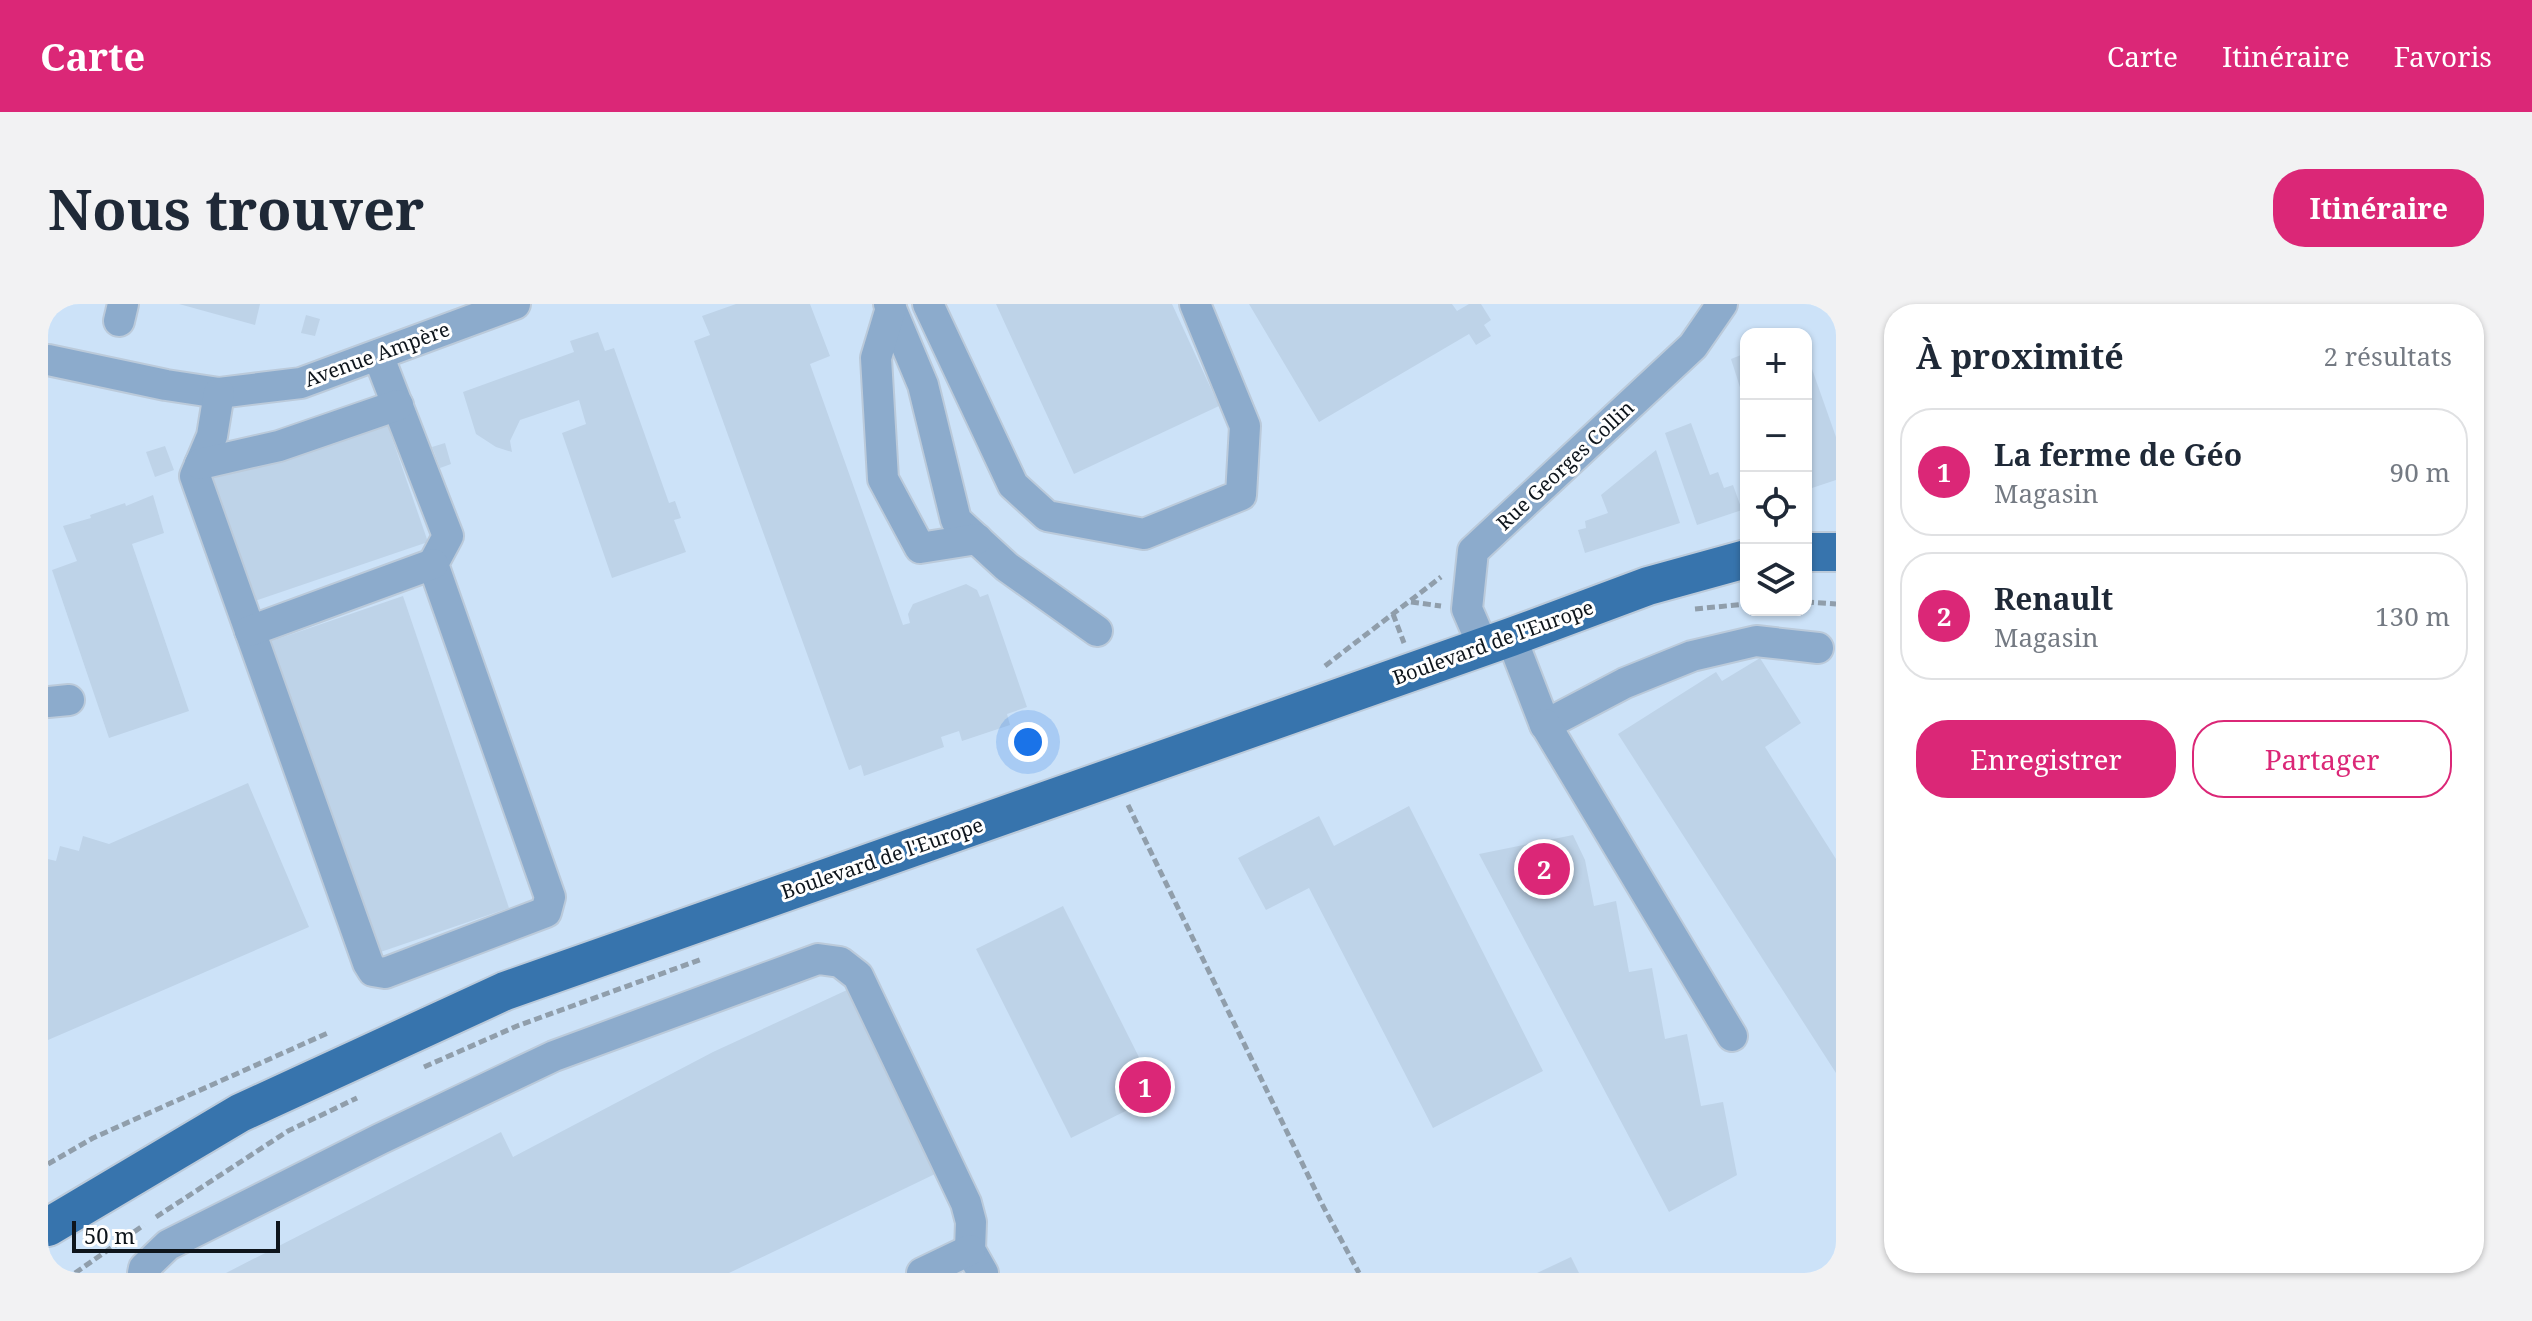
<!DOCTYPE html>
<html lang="fr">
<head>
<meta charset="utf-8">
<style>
  body { margin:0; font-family:"Noto Serif",serif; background:#f2f2f3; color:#1f2937 }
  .controls { position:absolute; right:24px; top:24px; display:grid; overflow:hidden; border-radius:16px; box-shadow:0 2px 6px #0004 }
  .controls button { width:72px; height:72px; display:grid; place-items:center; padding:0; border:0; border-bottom:2px solid #e0e1e3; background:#fff; color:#1f2937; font:40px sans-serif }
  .scale { position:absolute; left:24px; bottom:20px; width:208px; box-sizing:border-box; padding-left:8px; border:4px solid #0e151c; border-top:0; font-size:22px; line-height:28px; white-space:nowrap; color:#0e151c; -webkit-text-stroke:6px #fff; paint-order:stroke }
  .you { position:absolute; left:980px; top:438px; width:28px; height:28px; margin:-20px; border:6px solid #fff; border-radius:50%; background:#1a73e8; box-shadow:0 0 0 12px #1a73e833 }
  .badge { display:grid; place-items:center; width:52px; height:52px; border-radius:50%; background:#db2777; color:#fff; font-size:26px; font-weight:700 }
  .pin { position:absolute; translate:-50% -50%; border:4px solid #fff; box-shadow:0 2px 8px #0006 }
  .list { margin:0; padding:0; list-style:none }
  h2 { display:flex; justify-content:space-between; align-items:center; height:104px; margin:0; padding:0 32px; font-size:34px }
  h2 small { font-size:26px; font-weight:400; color:#747a83 }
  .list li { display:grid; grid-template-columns:52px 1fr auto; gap:24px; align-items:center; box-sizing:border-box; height:128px; margin:0 16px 16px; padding:0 16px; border:2px solid #e0e1e3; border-radius:32px }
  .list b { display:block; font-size:30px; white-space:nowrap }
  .list p { margin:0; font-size:26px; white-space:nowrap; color:#747a83 }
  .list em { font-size:26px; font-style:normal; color:#747a83 }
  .actions { display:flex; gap:16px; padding:24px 32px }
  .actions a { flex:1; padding:18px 0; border:2px solid #db2777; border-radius:32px; text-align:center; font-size:28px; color:#db2777 }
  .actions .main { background:#db2777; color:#fff }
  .icon { flex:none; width:44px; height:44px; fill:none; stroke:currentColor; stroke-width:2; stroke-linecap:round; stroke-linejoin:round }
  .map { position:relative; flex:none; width:1788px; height:969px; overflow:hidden; border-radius:32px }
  header { display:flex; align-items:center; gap:48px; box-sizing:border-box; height:112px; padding:0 40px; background:#db2777; color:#fff }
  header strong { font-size:38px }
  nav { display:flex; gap:44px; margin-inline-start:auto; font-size:28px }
  .intro { display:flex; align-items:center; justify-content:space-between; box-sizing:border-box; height:192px; padding:0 48px }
  h1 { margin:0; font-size:56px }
  .button { padding:20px 36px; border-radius:32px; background:#db2777; color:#fff; font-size:28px; font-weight:700 }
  main { display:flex; gap:48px; padding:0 48px }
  aside { flex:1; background:#fff; border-radius:32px; box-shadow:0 2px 6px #0004 }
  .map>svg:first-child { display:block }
  .built { fill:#cce2f8; fill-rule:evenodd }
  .building { fill:#bed3e8 }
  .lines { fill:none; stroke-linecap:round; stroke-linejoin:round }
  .minor-casing { stroke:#bbcada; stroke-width:34 }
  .major-casing { stroke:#bbcada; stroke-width:42 }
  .path { stroke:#909eab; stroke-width:5; stroke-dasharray:8 4; stroke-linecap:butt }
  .minor { stroke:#8cabcc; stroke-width:30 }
  .major { stroke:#3774ad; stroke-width:38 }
  .labels { text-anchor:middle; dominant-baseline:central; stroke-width:6; stroke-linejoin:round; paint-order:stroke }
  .street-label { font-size:20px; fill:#0e151c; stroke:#fff }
</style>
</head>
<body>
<header>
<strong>Carte</strong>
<nav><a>Carte</a><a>Itinéraire</a><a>Favoris</a></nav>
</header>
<div class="intro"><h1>Nous trouver</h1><a class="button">Itinéraire</a></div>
<main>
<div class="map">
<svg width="1788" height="969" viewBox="0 0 1788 969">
  <rect width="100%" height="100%" fill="#dcedfe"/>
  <path class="built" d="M0 0H1788V969H0ZM1698 30H1758V306H1698Z"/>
  <g class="building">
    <path d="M131 0H212L207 21Z"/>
    <path d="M688 0H762L782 52 762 60 855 321 862 319 860 310 865 300 918 280 929 286 932 293 940 290 979 403 959 410 962 421 914 437 911 427 893 433 896 443 816 472 813 461 801 466 646 37 662 31 654 12Z"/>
    <path d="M948 0H1124L1171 102 1026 170Z"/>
    <path d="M1201 0H1404L1409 7 1421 0H1433L1443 16 1436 21 1443 32 1428 41 1421 30 1271 118Z"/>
    <path d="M258 11 272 15 267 32 253 29Z"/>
    <path d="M550 28 557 47 566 44 621 199 627 197 633 214 626 216 638 248 564 274 514 129 538 120 531 96 472 116 462 137 464 148 448 143 428 130 415 88 526 48 522 37Z"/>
    <path d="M1758 48 1788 133V176L1758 186Z"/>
    <path d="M1698 49V99H1697L1683 55Z"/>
    <path d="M337 114 380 238 198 300 156 177Z"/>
    <path d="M1643 119 1662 171 1670 168 1676 184 1685 181 1694 206 1649 221 1617 129Z"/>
    <path d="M397 139 403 160 392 164 384 143Z"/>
    <path d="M117 142 126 166 107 173 98 148Z"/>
    <path d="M1608 146 1632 219 1537 249 1530 226 1538 224 1537 217 1560 209 1553 191Z"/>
    <path d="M105 191 116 229 84 240 141 407 61 434 4 266 29 257 15 222 43 214 42 211 77 199 78 202Z"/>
    <path d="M355 292 461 604 318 653 212 341Z"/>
    <path d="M1712 354 1753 419 1717 443 1788 555V769L1570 430 1668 368 1674 377Z"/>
    <path d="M200 479 261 623 0 736V555L8 557 12 542 31 547 35 532 61 540Z"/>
    <path d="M1361 502 1495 767 1385 824 1261 584 1218 606 1190 554 1271 512 1286 542Z"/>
    <path d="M1525 531 1537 556 1546 602 1568 597 1581 668 1604 664 1617 735 1639 730 1653 802 1675 798 1689 871 1621 908 1431 550Z"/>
    <path d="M1015 602 1110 791 1023 834 928 645Z"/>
    <path d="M799 686 887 870 681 969H178L453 828 465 853 665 748Z"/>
    <path d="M1523 953 1531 969H1489Z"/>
  </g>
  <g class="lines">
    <g class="minor-casing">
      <g id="minor">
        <path d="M841 0 875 81 908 216 959 263 1049 327"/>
        <path d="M880 0 965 181 999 212 1096 230 1193 191 1197 122 1147 0"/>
        <path d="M843 4 828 54 835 175 872 244 929 235"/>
        <path d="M71 17 75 0"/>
        <path d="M0 56 118 81 171 89 253 79 467 0"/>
        <path d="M171 89 164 132 147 172 320 659 325 667 337 669 498 608 502 593 385 260 400 232 330 51"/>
        <path d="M152 160 231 142 350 101"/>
        <path d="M202 327 385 260"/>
        <path d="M1463 333 1497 421 1577 379 1644 352 1708 337 1770 344"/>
        <path d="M1435 342 1419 305 1425 247 1645 42 1674 0"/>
        <path d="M0 398 21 396"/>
        <path d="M1497 420 1684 732"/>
        <path d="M95 969 96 964 120 941 332 835 506 752 770 655 792 658 810 672 918 899 923 918 922 946 935 969"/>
        <path d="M874 969 922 946"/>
      </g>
    </g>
    <g class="major-casing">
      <g id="major">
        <path d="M1758 248H1788"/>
        <path d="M0 923 192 809 457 687 1463 333 1600 282 1698 255"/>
      </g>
    </g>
    <g class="path">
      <path d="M1363 298 1393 302"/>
      <path d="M1758 298 1788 300"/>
      <path d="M1647 305 1698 300"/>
      <path d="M1345 310 1356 339"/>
      <path d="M1277 362 1393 273"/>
      <path d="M1080 501 1275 902 1311 969"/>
      <path d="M376 763 469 722 654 655"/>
      <path d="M0 860 45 834 282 728"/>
      <path d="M108 913 240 827 309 794"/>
      <path d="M27 969 96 921"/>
    </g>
    <use href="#minor" class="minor"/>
    <use href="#major" class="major"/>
  </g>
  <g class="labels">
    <g class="street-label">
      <text transform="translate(329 50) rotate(-20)">Avenue Ampère</text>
      <text transform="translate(1517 161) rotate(-43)">Rue Georges Collin</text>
      <text transform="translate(1445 338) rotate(-20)">Boulevard de l'Europe</text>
      <text transform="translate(834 554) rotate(-19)">Boulevard de l'Europe</text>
    </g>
  </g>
</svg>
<div class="controls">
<button>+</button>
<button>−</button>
<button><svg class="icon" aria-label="locate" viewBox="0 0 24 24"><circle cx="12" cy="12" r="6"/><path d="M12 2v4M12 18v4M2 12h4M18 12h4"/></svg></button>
<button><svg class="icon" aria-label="layers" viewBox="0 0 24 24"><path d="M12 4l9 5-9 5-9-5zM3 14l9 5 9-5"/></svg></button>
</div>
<div class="scale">50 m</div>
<div class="you"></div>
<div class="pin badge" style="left:1097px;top:783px">1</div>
<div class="pin badge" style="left:1496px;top:565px">2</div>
</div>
<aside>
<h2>À proximité<small>2 résultats</small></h2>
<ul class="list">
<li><span class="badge">1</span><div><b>La ferme de Géo</b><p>Magasin</p></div><em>90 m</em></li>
<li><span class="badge">2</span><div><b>Renault</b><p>Magasin</p></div><em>130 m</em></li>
</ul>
<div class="actions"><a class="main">Enregistrer</a><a>Partager</a></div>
</aside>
</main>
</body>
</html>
